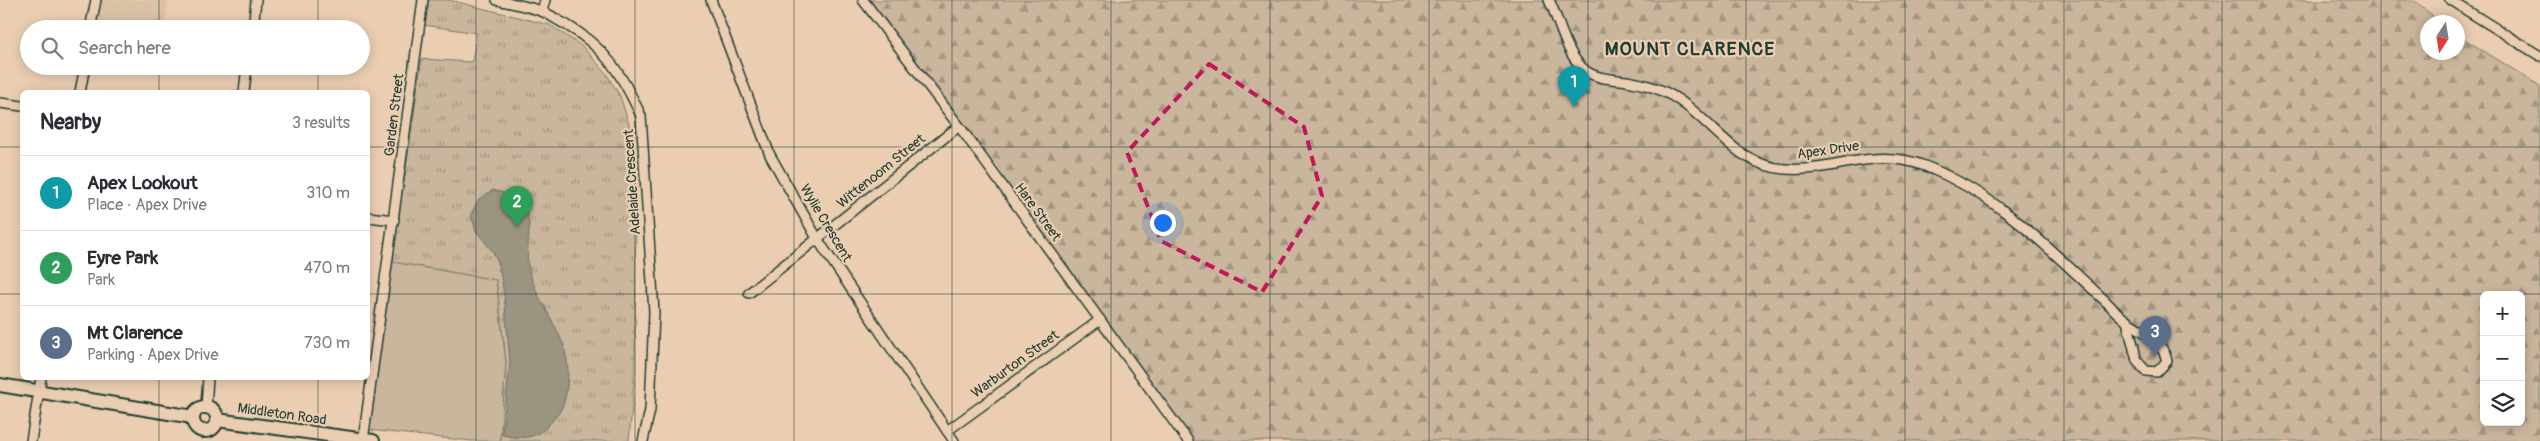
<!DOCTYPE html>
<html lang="en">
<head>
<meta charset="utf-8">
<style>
  body { margin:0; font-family:Pangolin,sans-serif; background:#f2f2f3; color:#2b2b33 }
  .controls { position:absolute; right:15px; bottom:15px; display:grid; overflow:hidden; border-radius:8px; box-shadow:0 2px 12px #0003 }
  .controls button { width:45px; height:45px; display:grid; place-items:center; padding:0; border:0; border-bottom:1px solid #e1e1e2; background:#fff; color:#2b2b33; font:25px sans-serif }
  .compass { position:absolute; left:2420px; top:15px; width:45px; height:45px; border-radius:50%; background:#fff; box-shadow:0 2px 12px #0003; rotate:192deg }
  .you { position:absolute; left:1162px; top:222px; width:18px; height:18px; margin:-12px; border:4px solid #fff; border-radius:50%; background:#1a73e8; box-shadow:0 0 0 8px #1a73e833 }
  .badge { display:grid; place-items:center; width:32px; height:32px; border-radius:50%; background:#1f3d34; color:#fff; font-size:16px; font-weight:700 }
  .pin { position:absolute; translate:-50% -41px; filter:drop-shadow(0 1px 2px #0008) }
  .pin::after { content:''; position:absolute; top:26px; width:18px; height:15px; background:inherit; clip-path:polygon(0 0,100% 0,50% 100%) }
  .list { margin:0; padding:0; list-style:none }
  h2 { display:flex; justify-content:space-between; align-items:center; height:65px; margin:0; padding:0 20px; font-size:21px }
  h2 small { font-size:16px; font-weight:400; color:#7c7c81 }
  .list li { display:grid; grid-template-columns:32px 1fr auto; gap:15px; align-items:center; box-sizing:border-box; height:75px; padding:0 20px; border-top:1px solid #e1e1e2 }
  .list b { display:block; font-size:19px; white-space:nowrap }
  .list p { margin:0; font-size:16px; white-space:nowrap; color:#7c7c81 }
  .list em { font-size:16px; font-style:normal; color:#7c7c81 }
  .icon { flex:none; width:28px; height:28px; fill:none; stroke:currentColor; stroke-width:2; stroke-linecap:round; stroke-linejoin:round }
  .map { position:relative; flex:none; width:2540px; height:441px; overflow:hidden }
  .search { position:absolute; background:#fff; box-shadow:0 2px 12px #0003; left:20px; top:20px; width:350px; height:55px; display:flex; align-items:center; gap:12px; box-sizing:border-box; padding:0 18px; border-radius:28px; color:#7c7c81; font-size:19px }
  .panel { position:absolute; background:#fff; box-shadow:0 2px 12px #0003; left:20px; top:90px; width:350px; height:290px; border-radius:8px }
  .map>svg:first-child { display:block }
  .built { fill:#dac2a6 }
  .forest { fill:url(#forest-firs); stroke:#747a68; fill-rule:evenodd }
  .park { fill:url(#park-tufts); stroke:#747a68 }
  .garden { fill:#cab69c; stroke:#747a68 }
  .water { fill:#9a9480; stroke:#697162 }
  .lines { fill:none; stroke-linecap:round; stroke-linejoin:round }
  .street-casing { stroke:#1f3d34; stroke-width:12 }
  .secondary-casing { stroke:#1f3d34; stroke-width:16 }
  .street { stroke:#ebceb1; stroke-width:9 }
  .secondary { stroke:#ebceb1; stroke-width:12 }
  .marked { fill:none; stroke:#c2185b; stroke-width:4; stroke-dasharray:10 6; stroke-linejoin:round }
  .grid { fill:none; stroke:#1f3d34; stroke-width:1; stroke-opacity:0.55 }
  .labels { text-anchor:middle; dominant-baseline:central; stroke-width:4.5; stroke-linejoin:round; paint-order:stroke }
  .street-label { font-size:14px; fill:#1f3d34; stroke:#ebceb1 }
  .district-label { font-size:19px; font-weight:bold; letter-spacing:1px; fill:#1f3d34; stroke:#ebceb1 }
</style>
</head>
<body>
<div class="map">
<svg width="2540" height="441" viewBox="0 0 2540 441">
  <defs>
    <pattern id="forest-firs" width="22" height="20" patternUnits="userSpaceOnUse" patternTransform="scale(1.25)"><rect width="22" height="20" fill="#cab69c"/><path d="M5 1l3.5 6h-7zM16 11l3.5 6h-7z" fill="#a39580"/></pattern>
    <pattern id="park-tufts" width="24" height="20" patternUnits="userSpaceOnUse" patternTransform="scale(1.25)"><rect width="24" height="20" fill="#cab69c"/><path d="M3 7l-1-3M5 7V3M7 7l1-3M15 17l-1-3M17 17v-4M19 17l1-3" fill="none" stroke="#a39580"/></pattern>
  </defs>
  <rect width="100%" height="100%" fill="#ebceb1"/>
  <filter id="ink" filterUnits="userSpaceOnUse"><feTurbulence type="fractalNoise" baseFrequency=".02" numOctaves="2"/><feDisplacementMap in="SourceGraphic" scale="10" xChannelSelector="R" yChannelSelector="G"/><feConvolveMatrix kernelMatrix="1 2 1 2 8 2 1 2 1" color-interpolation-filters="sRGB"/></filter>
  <g filter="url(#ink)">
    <path class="built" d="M100 0H168L164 29H96Z"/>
    <path class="forest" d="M862 0H2414L2440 22H2428V52H2458V35L2540 86V441H1189ZM2484 295H2521V422H2484Z"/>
    <path class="park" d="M427 0H449L550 25 583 47 606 73 620 96 629 124 636 191 635 371 629 441H500L506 363 496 280 392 262 422 59 472 62 477 33 424 25Z"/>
    <path class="garden" d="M392 262 496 280 506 363 500 441H471L369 430Z"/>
    <path class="water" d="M493 190C506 194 518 195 525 208 534 226 525 247 528 265 537 311 574 334 567 386 565 402 563 409 553 420 537 439 525 440 502 435L510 362 504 294 499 265 493 252 476 231 471 214 479 199Z"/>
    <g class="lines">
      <g class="street-casing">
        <g id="street">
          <path d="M497 0C511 3 527 6 541 11 549 14 557 20 565 24 605 47 622 74 641 116L654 312 650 410 643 441"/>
          <path d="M711 0 770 155 818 240 954 441"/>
          <path d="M863 0 959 126 1188 441"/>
          <path d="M1549 0C1560 22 1566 56 1586 71 1597 79 1614 79 1627 81 1644 84 1660 88 1674 97 1713 120 1735 166 1785 169 1836 173 1872 146 1925 166 1996 194 2045 245 2100 296 2109 304 2118 315 2128 322 2145 333 2162 340 2167 361L2157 372 2146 371 2137 361 2127 321"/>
          <path d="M2450 0 2540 56"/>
          <path d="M542 11 545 0"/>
          <path d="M90 29 96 0"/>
          <path d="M253 29 256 0"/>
          <path d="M80 92 85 66"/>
          <path d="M244 92 247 66"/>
          <path d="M0 103 22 106"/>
          <path d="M368 217 394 220"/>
          <path d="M749 293 959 126"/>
          <path d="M206 407 208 378"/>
          <path d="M947 431 1100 320"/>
          <path d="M31 441 41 378"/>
          <path d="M363 441 423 0"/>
        </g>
      </g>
      <g class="secondary-casing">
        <g id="secondary">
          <path d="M0 385 193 417"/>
          <circle cx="205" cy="419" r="12"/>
          <path d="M217 420 373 441"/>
        </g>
      </g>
      <use href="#street" class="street"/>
      <use href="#secondary" class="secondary"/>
    </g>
  </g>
  <path class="marked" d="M1209 64 1304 127 1322 196 1262 292 1161 241 1127 152Z"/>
  <path class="grid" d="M159 0V29M318 0V29M476 0V441M635 0V441M794 0V441M952 0V441M1111 0V441M1270 0V441M1429 0V441M1588 0V441M1746 0V441M1905 0V441M2064 0V441M2222 0V441M2381 0V441M159 66V92M318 66V92M0 147H22M368 147H2540M0 294H22M368 294H2540M159 378V441M318 378V441"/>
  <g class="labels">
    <g class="street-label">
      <text transform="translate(394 115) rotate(-83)">Garden Street</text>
      <text transform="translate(1828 150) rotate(-8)">Apex Drive</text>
      <text transform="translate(881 171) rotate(-39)">Wittenoom Street</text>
      <text transform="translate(632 182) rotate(-94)">Adelaide Crescent</text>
      <text transform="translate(1038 212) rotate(54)">Hare Street</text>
      <text transform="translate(826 223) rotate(59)">Wylie Crescent</text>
      <text transform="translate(1015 364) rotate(-36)">Warburton Street</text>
      <text transform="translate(282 414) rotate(8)">Middleton Road</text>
    </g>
    <g class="district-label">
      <text x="1690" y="49">MOUNT CLARENCE</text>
    </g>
  </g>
</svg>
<div class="controls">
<button>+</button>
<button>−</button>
<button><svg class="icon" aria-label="layers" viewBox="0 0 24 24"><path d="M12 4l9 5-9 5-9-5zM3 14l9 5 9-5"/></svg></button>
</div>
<svg class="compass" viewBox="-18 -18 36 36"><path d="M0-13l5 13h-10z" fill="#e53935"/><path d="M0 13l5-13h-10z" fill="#7c7c81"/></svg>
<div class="you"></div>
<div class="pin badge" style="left:1574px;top:107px;background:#0f9aa8">1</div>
<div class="pin badge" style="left:517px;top:227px;background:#2e9e5b">2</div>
<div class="pin badge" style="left:2155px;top:357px;background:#5c6f8a">3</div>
<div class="search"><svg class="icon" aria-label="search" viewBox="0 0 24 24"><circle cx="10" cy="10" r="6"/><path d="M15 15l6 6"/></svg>Search here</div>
<section class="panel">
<h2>Nearby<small>3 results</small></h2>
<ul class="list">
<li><span class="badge" style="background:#0f9aa8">1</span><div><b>Apex Lookout</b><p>Place · Apex Drive</p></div><em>310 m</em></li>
<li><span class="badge" style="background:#2e9e5b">2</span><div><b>Eyre Park</b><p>Park</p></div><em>470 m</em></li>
<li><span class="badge" style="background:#5c6f8a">3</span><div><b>Mt Clarence</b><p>Parking · Apex Drive</p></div><em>730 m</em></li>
</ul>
</section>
</div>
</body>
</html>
